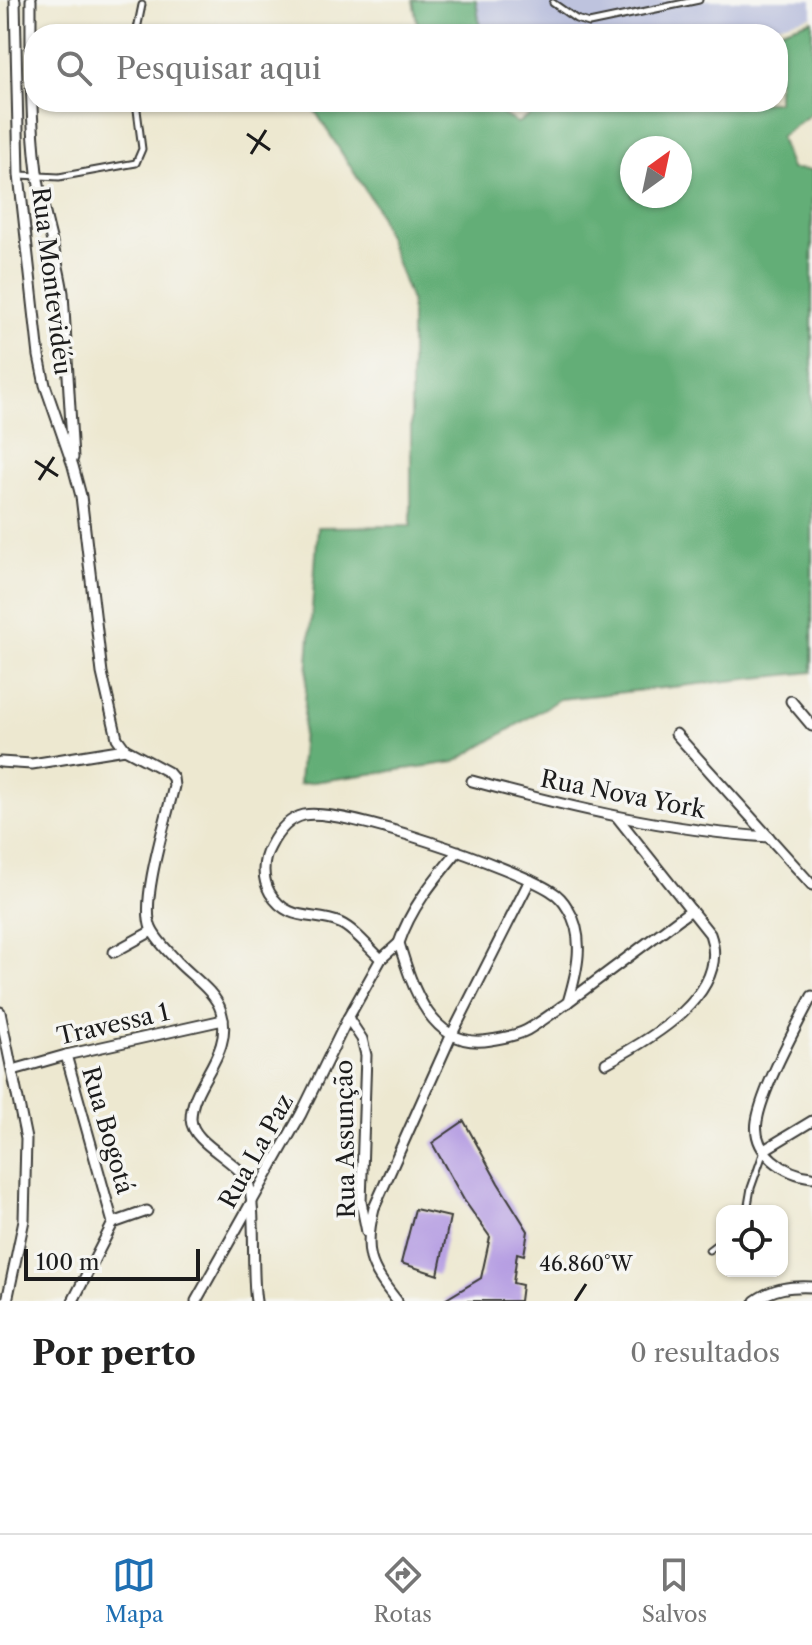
<!DOCTYPE html>
<html lang="pt">
<head>
<meta charset="utf-8">
<style>
  body { margin:0; font-family:"Libre Caslon Text",serif; background:#f6f6f6; color:#222 }
  .controls { position:absolute; right:24px; bottom:24px; display:grid; overflow:hidden; border-radius:16px; box-shadow:0 2px 6px #0004 }
  .controls button { width:72px; height:72px; display:grid; place-items:center; padding:0; border:0; border-bottom:2px solid #e0e0e0; background:#fff; color:#222; font:40px sans-serif }
  .compass { position:absolute; left:620px; top:136px; width:72px; height:72px; border-radius:50%; background:#fff; box-shadow:0 2px 6px #0004; rotate:33deg }
  .scale { position:absolute; left:24px; bottom:20px; width:176px; box-sizing:border-box; padding-left:8px; border:4px solid #1c1c1c; border-top:0; font-size:22px; line-height:28px; white-space:nowrap; color:#1c1c1c; -webkit-text-stroke:6px #f6f6f2; paint-order:stroke }
  .list { margin:0; padding:0; list-style:none }
  h2 { display:flex; justify-content:space-between; align-items:center; height:104px; margin:0; padding:0 32px; font-size:34px }
  h2 small { font-size:26px; font-weight:400; color:#767676 }
  .icon { flex:none; width:44px; height:44px; fill:none; stroke:currentColor; stroke-width:2; stroke-linecap:round; stroke-linejoin:round }
  .map { position:relative; flex:none; width:812px; height:1301px; overflow:hidden }
  .search { position:absolute; background:#fff; box-shadow:0 2px 6px #0004; left:24px; right:24px; top:24px; height:88px; display:flex; align-items:center; gap:20px; box-sizing:border-box; padding:0 28px; border-radius:32px; color:#767676; font-size:30px }
  .sheet { height:232px; background:#fff }
  nav { display:flex; justify-content:space-around; align-items:center; box-sizing:border-box; height:112px; border-top:2px solid #e0e0e0; background:#fff; font-size:22px; color:#767676 }
  nav a { display:grid; justify-items:center; gap:4px }
  nav .on { color:#1f6fb2 }
  .map>svg:first-child { display:block }
  .industrial { fill:#bec3de }
  .forest { fill:#63ae77; stroke:#40654a; stroke-width:2; fill-rule:evenodd }
  .building { fill:#b59de2 }
  .lines { fill:none; stroke-linecap:round; stroke-linejoin:round }
  .lane-casing { stroke:#3b3b37; stroke-width:9 }
  .street-casing { stroke:#3b3b37; stroke-width:13 }
  .lane { stroke:#fff; stroke-width:5 }
  .street { stroke:#fff; stroke-width:9 }
  .ticks { fill:none; stroke:#1c1c1c; stroke-width:3 }
  .labels { text-anchor:middle; dominant-baseline:central; stroke-width:7; stroke-linejoin:round; paint-order:stroke }
  .street-label { font-size:24px; fill:#1c1c1c; stroke:#f6f6f2 }
  .ticks-label { font-size:20px; text-anchor:middle; fill:#1c1c1c; stroke:#f6f6f2; stroke-width:7; stroke-linejoin:round; paint-order:stroke }
</style>
</head>
<body>
<div class="map">
<svg width="812" height="1301" viewBox="0 0 812 1301">
  <rect width="100%" height="100%" fill="#f6f6f2"/>
  <filter id="ink" filterUnits="userSpaceOnUse"><feTurbulence type="fractalNoise" baseFrequency=".0125" numOctaves="2"/><feDisplacementMap in="SourceGraphic" scale="16" xChannelSelector="R" yChannelSelector="G"/><feConvolveMatrix kernelMatrix="1 2 1 2 8 2 1 2 1" color-interpolation-filters="sRGB"/></filter>
  <filter id="wash" filterUnits="userSpaceOnUse"><feTurbulence type="fractalNoise" baseFrequency=".006" numOctaves="4" result="noise"/><feDisplacementMap in="SourceGraphic" scale="32" xChannelSelector="R" yChannelSelector="G"/><feGaussianBlur stdDeviation="1.8" result="paint"/><feColorMatrix in="noise" values="0 0 0 0 0 0 0 0 0 0 0 0 0 0 0 0 0 1.4 0 .05"/><feComposite in="paint" operator="in"/></filter>
  <g filter="url(#wash)">
    <rect width="100%" height="100%" fill="#ede8d0"/>
    <path class="industrial" d="M476 0H812V16L742 34H481Z"/>
    <g class="forest">
      <path d="M413 0H476L481 34H419Z"/>
      <path d="M812 20V113L780 137 791 169 812 170V672L560 699 455 762 299 784 318 527 411 526V301L376 207 310 103 483 102 517 123 553 102H778V34H769ZM680 148V196H632V148Z"/>
    </g>
    <g id="blocks">
      <g class="building">
        <path d="M464 1121 498 1183 528 1231 524 1255 517 1253 513 1283 522 1285 520 1301H443L481 1278 490 1237 464 1200 432 1143Z"/>
        <path d="M415 1209 450 1217 438 1275 401 1263Z"/>
      </g>
    </g>
  </g>
  <g filter="url(#ink)">
    <use href="#blocks" fill-opacity="0" stroke="#3b3b37" stroke-width="2"/>
    <g class="lines">
      <g class="lane-casing">
        <g id="lane">
          <path d="M553 3 576 19 589 23 699 0"/>
          <path d="M136 34 142 5"/>
          <path d="M20 175 59 177 136 163 142 149 136 102"/>
          <path d="M747 1211 751 1188 764 1151"/>
          <path d="M709 1250 722 1240"/>
        </g>
      </g>
      <g class="street-casing">
        <g id="street">
          <path d="M15 0 19 175 39 356 45 385 73 466 81 496 102 673 117 738 125 749 168 772 173 778 174 786C167 817 140 900 151 928 156 940 169 952 177 961 191 976 215 991 221 1011 235 1054 191 1082 191 1119 192 1143 235 1159 247 1180 257 1200 251 1273 256 1301"/>
          <path d="M31 0C31 57 30 115 37 172 42 213 57 252 63 293L73 458"/>
          <path d="M791 701 812 726"/>
          <path d="M676 734 812 885"/>
          <path d="M0 762 32 764 125 749"/>
          <path d="M472 781C569 807 668 831 769 837"/>
          <path d="M114 952 152 931"/>
          <path d="M381 959C368 947 355 930 340 923 314 912 288 923 270 893 262 879 262 861 270 847 277 833 287 819 304 815 343 807 515 868 551 891 558 895 564 902 568 909 586 937 577 972 568 1002 554 1012 541 1022 527 1030 516 1036 502 1038 491 1040 432 1051 412 987 399 943 411 907 434 880 458 851"/>
          <path d="M812 996C796 1027 762 1089 757 1121 752 1153 785 1174 812 1177"/>
          <path d="M568 1002 691 910"/>
          <path d="M0 1012 26 1139 24 1220 7 1301"/>
          <path d="M66 1055 113 1223 73 1301"/>
          <path d="M606 1063C649 1040 732 994 710 934L617 817"/>
          <path d="M13 1070 66 1055 223 1020"/>
          <path d="M764 1150 812 1121"/>
          <path d="M113 1223 147 1211"/>
          <path d="M367 1232 361 1202 366 1055 362 1039 348 1018 381 959 399 943"/>
          <path d="M196 1301 301 1114 348 1018"/>
          <path d="M397 1301C369 1266 363 1252 374 1208L451 1036 530 880"/>
          <path d="M755 1301C773 1288 790 1286 812 1287"/>
        </g>
      </g>
      <use href="#lane" class="lane"/>
      <use href="#street" class="street"/>
    </g>
  </g>
  <path class="ticks" d="M247 134 270 150M251 154 266 130M35 461 58 476M39 480 54 457M575 1301 586 1284"/>
  <g class="labels">
    <g class="street-label">
      <text transform="translate(52 281) rotate(83)">Rua Montevidéu</text>
      <text transform="translate(623 794) rotate(11)">Rua Nova York</text>
      <text transform="translate(113 1024) rotate(-13)">Travessa 1</text>
      <text transform="translate(108 1130) rotate(74)">Rua Bogotá</text>
      <text transform="translate(345 1139) rotate(-91)">Rua Assunção</text>
      <text transform="translate(256 1151) rotate(-61)">Rua La Paz</text>
    </g>
  </g>
  <g class="ticks-label">
    <text x="586" y="1271">46.860°W</text>
  </g>
</svg>
<div class="controls">
<button><svg class="icon" aria-label="locate" viewBox="0 0 24 24"><circle cx="12" cy="12" r="6"/><path d="M12 2v4M12 18v4M2 12h4M18 12h4"/></svg></button>
</div>
<svg class="compass" viewBox="-18 -18 36 36"><path d="M0-13l5 13h-10z" fill="#e53935"/><path d="M0 13l5-13h-10z" fill="#767676"/></svg>
<div class="scale">100 m</div>
<div class="search"><svg class="icon" aria-label="search" viewBox="0 0 24 24"><circle cx="10" cy="10" r="6"/><path d="M15 15l6 6"/></svg>Pesquisar aqui</div>
</div>
<section class="sheet">
<h2>Por perto<small>0 resultados</small></h2>
<ul class="list">
</ul>
</section>
<nav>
<a class="on"><svg class="icon" aria-label="map" viewBox="0 0 24 24"><path d="M3 6l6-2 6 2 6-2v14l-6 2-6-2-6 2zM9 4v14M15 6v14"/></svg>Mapa</a>
<a><svg class="icon" aria-label="directions" viewBox="0 0 24 24"><path d="M12 3l9 9-9 9-9-9zM9 14v-3h6M13 9l2 2-2 2"/></svg>Rotas</a>
<a><svg class="icon" aria-label="saved" viewBox="0 0 24 24"><path d="M7 4h10v16l-5-4-5 4z"/></svg>Salvos</a>
</nav>
</body>
</html>
